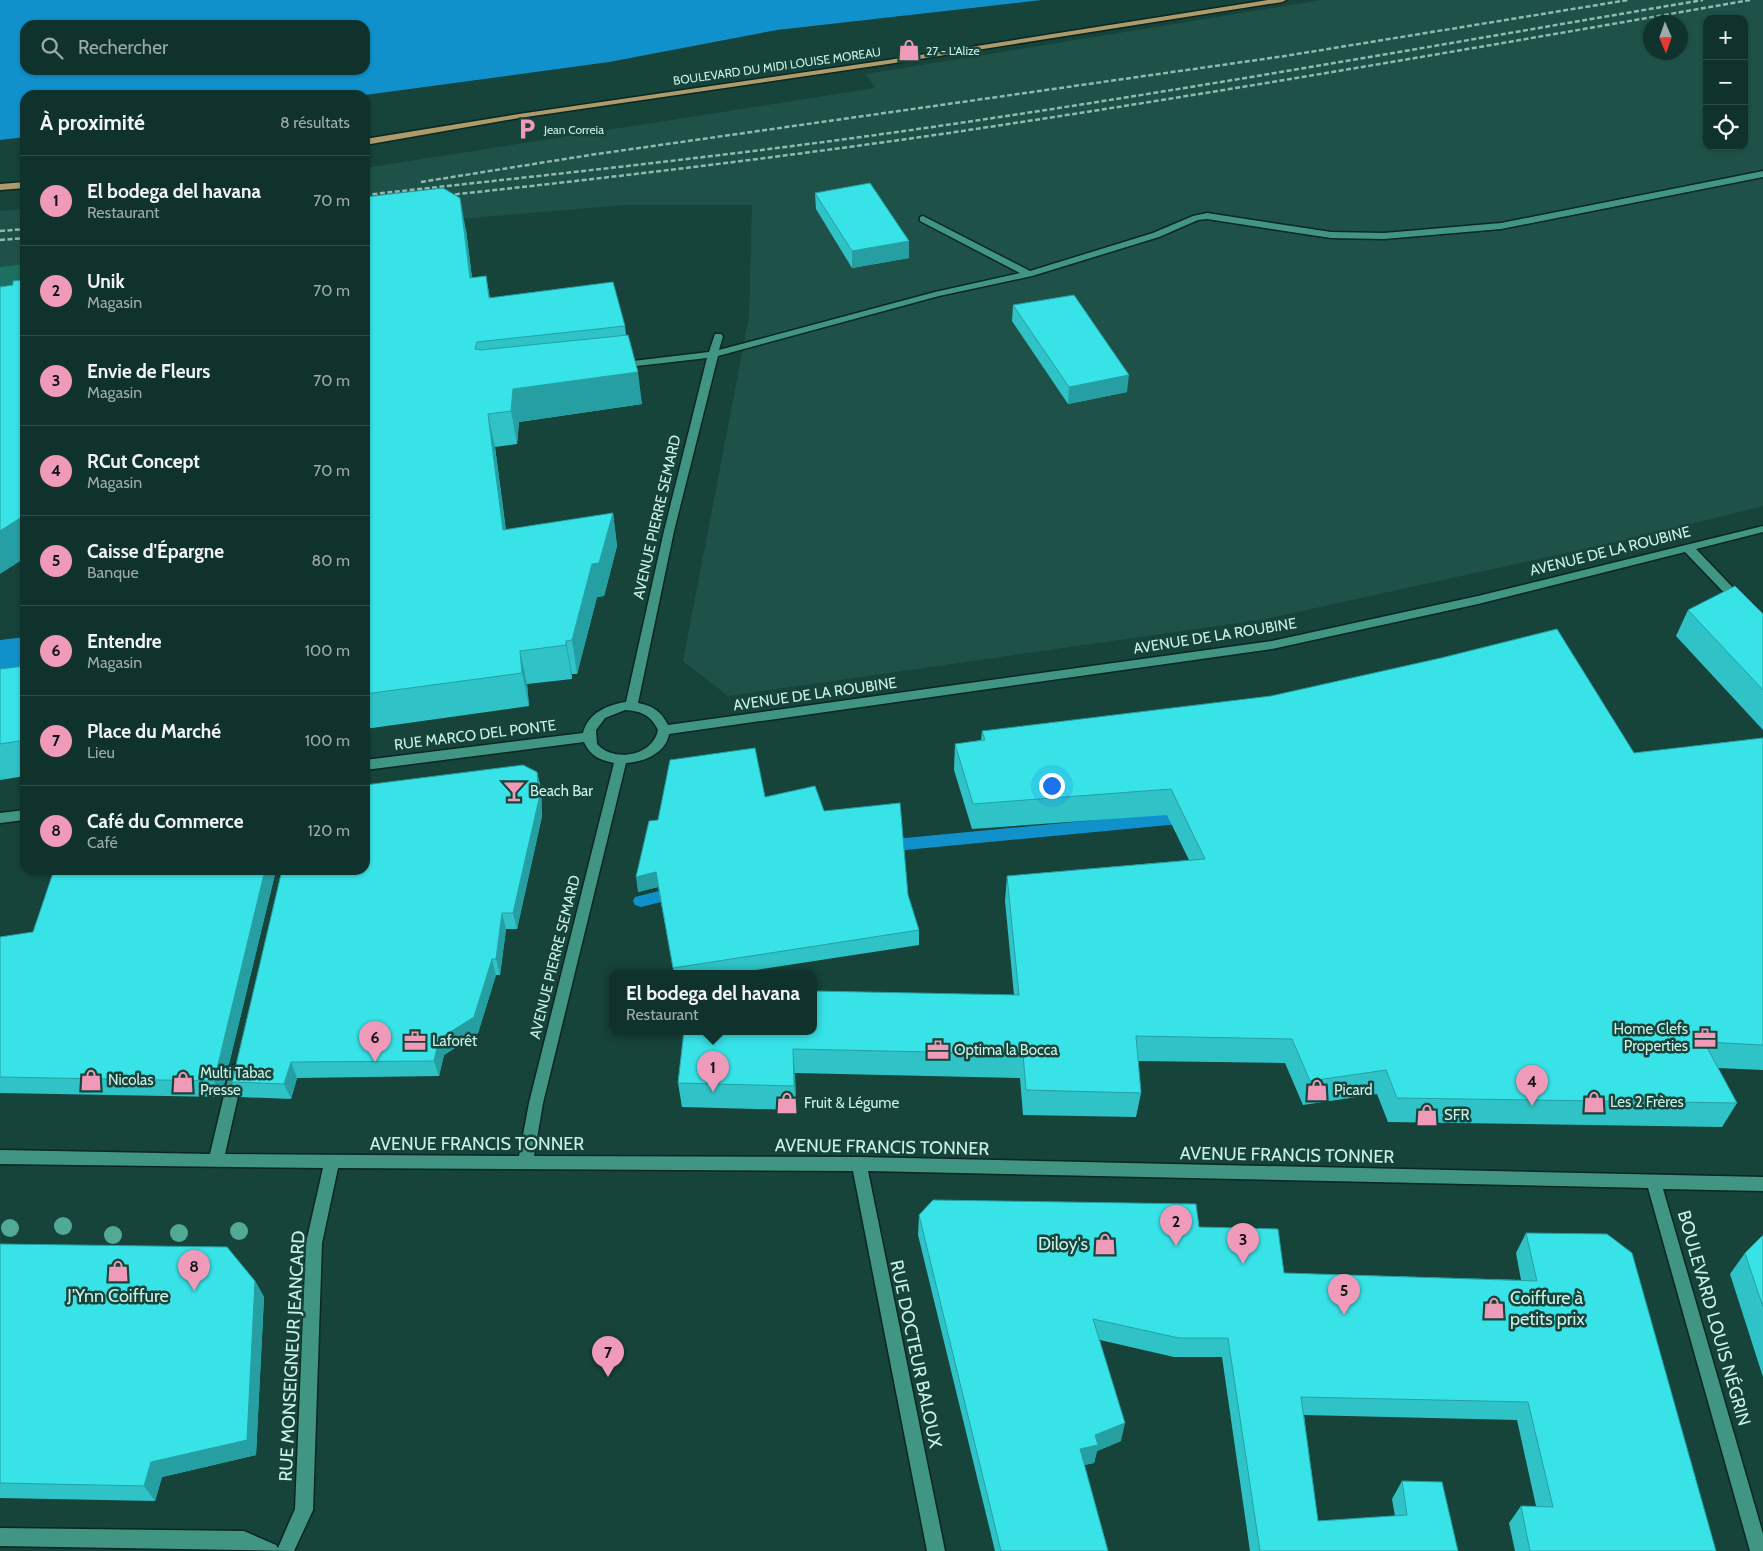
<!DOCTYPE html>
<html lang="fr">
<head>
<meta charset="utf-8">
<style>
  body { margin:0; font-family:Cabin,sans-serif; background:#193a34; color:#f1f3f6 }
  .controls { position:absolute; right:15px; top:15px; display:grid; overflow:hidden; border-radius:10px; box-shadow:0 1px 4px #0004 }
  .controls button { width:45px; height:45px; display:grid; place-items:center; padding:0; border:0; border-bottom:1px solid #304d48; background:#10322c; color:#f1f3f6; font:25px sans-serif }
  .compass { position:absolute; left:1643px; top:15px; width:45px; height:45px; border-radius:50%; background:#10322c; box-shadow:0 1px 4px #0004; rotate:178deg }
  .you { position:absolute; left:1051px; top:785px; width:18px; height:18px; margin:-12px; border:4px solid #fff; border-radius:50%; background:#1a73e8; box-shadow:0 0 0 8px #1a73e833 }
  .badge { display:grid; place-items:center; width:32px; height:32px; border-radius:50%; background:#ef9ab8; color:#111; font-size:16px; font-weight:700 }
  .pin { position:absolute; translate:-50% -41px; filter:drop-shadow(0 1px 2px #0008) }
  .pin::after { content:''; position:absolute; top:26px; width:18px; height:15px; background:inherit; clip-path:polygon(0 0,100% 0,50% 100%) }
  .popup { position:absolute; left:609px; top:970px; width:208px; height:65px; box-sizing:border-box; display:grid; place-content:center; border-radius:10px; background:#10322c; filter:drop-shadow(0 1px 4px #0005); font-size:16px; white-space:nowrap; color:#9caaa9 }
  .popup b { font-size:19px; color:#f1f3f6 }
  .popup::after { content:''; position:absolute; left:50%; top:100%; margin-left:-10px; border:10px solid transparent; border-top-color:#10322c }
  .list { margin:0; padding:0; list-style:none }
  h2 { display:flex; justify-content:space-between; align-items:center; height:65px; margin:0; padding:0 20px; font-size:21px }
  h2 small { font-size:16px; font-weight:400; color:#9caaa9 }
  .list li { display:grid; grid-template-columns:32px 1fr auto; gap:15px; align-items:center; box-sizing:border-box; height:90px; padding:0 20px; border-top:1px solid #304d48 }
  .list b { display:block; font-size:19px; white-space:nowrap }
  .list p { margin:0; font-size:16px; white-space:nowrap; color:#9caaa9 }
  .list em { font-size:16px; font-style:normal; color:#9caaa9 }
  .icon { flex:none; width:28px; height:28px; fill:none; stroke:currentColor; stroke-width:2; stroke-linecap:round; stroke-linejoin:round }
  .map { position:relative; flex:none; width:1763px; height:1551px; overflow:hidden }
  .search { position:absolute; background:#10322c; box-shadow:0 1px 4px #0004; left:20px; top:20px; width:350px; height:55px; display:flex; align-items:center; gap:12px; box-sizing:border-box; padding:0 18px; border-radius:15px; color:#9caaa9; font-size:19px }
  .panel { position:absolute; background:#10322c; box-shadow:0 1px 4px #0004; left:20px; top:90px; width:350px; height:785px; border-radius:15px }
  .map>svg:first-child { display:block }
  .built { fill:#1e5248; fill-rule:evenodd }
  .green { fill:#1d7060 }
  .water { fill:#1191cc; fill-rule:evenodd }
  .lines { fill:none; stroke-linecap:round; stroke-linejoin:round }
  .stream { fill:#1191cc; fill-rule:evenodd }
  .minor-casing { stroke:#0c2721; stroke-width:3 }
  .major-casing { stroke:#0c2721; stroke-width:3 }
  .minor { fill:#419683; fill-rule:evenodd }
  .major { fill:#ad9b6c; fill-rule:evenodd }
  .rail { stroke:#90b9af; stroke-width:2.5; stroke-dasharray:5 2.5; stroke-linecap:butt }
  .tree { fill:#52aa96 }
  .wall { fill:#2fc3c7 }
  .shaded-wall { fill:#269fa2 }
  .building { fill:#37e3e7; stroke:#269fa2 }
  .labels { text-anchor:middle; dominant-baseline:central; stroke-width:5; stroke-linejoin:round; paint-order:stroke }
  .far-poi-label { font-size:12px; fill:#caf1e7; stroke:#16433a; text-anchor:start }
  .far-street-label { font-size:12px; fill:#caf1e7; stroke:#16433a }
  .street-label { font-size:15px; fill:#caf1e7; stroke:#16433a }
  .poi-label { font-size:15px; fill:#caf1e7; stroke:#16433a; text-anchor:start }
  .near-street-label { font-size:18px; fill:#caf1e7; stroke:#16433a }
  .near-poi-label { font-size:18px; fill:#caf1e7; stroke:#16433a; text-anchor:end }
</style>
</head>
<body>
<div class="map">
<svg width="1763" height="1551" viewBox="0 0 1763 1551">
  <rect width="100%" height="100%" fill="#16433a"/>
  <g class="built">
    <path d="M1322 0H1763V506L1643 536 1266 619 728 696 683 661 749 317 752 205H625L449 220 365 230V168L875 88 866 74ZM1707 19H1744V146H1707ZM1650 22H1680V52H1650Z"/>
    <path d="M25 209V264L0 267V211Z"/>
  </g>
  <path class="green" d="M25 264V291L0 293V267Z"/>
  <g class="water">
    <path d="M0 0H1042L777 30 609 62 365 95H25V137L0 140ZM25 25H365V70H25Z"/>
    <path d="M25 637V674L0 678V640Z"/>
  </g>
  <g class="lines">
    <g class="stream">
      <path d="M1190 811 1195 813 1198 817 1195 821 1190 823 884 852 879 850 876 846 879 842 884 840Z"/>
      <path d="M679 886 685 888 687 892 685 896 641 907 635 905 633 901 635 897Z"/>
    </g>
    <g class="minor-casing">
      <g id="minor">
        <path d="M1763 171V177L1501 229 1384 239 1331 238 1207 219 1198 220 1159 237 1032 276 939 296 718 356 674 531 638 703C653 706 661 711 668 725L1272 641 1478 596 1763 526V532L1696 549 1763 619V630L1759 629 1685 552 1478 604 1272 649 669 734C666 753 644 762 626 763L543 1103 534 1156 859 1157 1763 1177V1191L1663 1189 1763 1534V1551H1750L1648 1188 868 1171 945 1551H927L853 1171 338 1168 322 1243 313 1510 294 1551 0 1546V1528L244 1531 276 1545 278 1548 295 1509 306 1243 323 1168 0 1164V1150L210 1154 230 1070 232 1066 237 1064 242 1066 244 1070 225 1154 519 1156 529 1103 614 763C600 760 590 756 584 742L365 770V760L583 733C588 713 607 705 626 702L664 531 707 358 619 368 614 365 616 363 709 352 715 334H721L723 336 719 350 935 292 1020 273 920 221V217L923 216 1030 271 1153 233 1193 216 1207 213 1331 232 1384 233 1501 223ZM625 710C641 711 651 715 658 730 653 756 614 763 597 744L596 730 605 718Z"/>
        <path d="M25 810V820L0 823V813Z"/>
      </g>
    </g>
    <g class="major-casing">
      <g id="major">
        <path d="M1268 0H1286L1282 2 888 64 519 118 365 145V139L519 114 888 60Z"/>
        <path d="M25 182V188L0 190V184Z"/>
      </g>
    </g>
    <use href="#minor" class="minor"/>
    <use href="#major" class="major"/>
    <g class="rail">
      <path d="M421 182 590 155 1285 56 1628 0"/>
      <path d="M365 195C556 174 748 154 939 126 1194 89 1448 43 1703 0"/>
      <path d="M440 196C608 178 775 158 942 134 1212 94 1481 47 1750 0"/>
      <path d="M0 231 25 229"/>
      <path d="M0 240 25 238"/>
    </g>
  </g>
  <g class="tree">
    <circle cx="63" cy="1226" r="9"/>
    <circle cx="10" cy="1228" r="9"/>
    <circle cx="239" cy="1231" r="9"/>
    <circle cx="179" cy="1233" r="9"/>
    <circle cx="113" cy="1235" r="9"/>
  </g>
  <g class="wall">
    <path d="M815 193 909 241V258L852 268 816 209Z"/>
    <path d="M365 197 466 230 472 278 486 276 490 298 625 326 626 335 642 404 519 422 517 444 495 447 506 530 613 513 617 546 604 596 597 597 577 674H572V679L527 684 529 706 365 729Z"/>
    <path d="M1013 305 1127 392 1068 404 1012 321Z"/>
    <path d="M1688 610 1763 614V730L1676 636Z"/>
    <path d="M25 666V776L0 780V669Z"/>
    <path d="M982 731 1634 753 1763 738V1070L1718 1068 1737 1103 1722 1127 1388 1122 1377 1094 1303 1105 1285 1063 1138 1061 1141 1093 1136 1117 1023 1115 1020 1078 795 1073 796 1110 682 1107 678 1083 684 1031 1014 995 1005 901 1007 876 1189 860 1167 815 972 829 954 770 955 744 981 740Z"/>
    <path d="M537 772 541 789 542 816 517 929H506L500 975H496L478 1033 444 1055 439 1076 297 1078 291 1099 240 1097 232 1082Z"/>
    <path d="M765 797 824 811 908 895 919 930V945L736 973H674L658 887 638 892Z"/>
    <path d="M276 870 221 1097 0 1093V937L33 932Z"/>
    <path d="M919 1215 1199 1227 1284 1273 1521 1280 1516 1253 1526 1233 1716 1551H1515L1509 1523 1521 1506H1536L1517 1420 1304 1415 1318 1521 1395 1516 1392 1499 1402 1481 1458 1551H1250L1222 1357H1174L1100 1340 1121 1441 1097 1451 1094 1463 1084 1465 1108 1551H995L918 1235Z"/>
    <path d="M1763 1236V1377L1730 1274 1745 1253Z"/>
    <path d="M0 1244 255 1281 264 1297 256 1455 162 1477 155 1501 0 1498Z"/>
  </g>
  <g class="shaded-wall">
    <path d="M460 198 466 230 476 310 470 278Z"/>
    <path d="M909 241V258L852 268V251Z"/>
    <path d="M638 372 642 404 519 422 517 444 511 411 513 389Z"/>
    <path d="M1129 375 1127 392 1068 404 1069 387Z"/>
    <path d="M488 414 495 447 510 563 503 530Z"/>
    <path d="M613 513 617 546 604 596 597 597 577 674 572 640 592 564Z"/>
    <path d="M25 515V558L0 574V531Z"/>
    <path d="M566 641 572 674V679L566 645Z"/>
    <path d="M520 651 527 684 529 706 522 673Z"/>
    <path d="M537 772 541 789 542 816 517 929 513 913Z"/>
    <path d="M265 870H276L221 1097 214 1081Z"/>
    <path d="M656 872 658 887 638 892 636 877Z"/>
    <path d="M502 913 506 929 500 975 496 959Z"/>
    <path d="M492 959 496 975 478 1033 444 1055 439 1076 434 1061 439 1039Z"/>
    <path d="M793 1049 795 1073 796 1110 794 1086Z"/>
    <path d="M291 1062 297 1078 291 1099 284 1084Z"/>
    <path d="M255 1281 264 1297 256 1455 162 1477 155 1501 144 1486 151 1462Z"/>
    <path d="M1125 1423 1121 1441 1097 1451 1094 1463 1076 1467 1080 1449 1095 1435Z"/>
  </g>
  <g class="building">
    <path d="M870 183 909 241 852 251 815 193Z"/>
    <path d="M443 188 460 198 470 278 486 276 489 298 613 282 625 326 477 342 475 349 481 350 628 335 638 372 513 389 511 411 488 414 503 530 613 513 599 563 592 564 572 640 566 641V645L520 651 522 673 365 694V197Z"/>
    <path d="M25 280V515L0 531V287L13 285V281Z"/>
    <path d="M1074 295 1129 375 1069 387 1013 305Z"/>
    <path d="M1735 586 1763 614V690L1688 610Z"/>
    <path d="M1557 629 1634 753 1763 738V1045L1704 1042 1737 1103 1397 1098 1386 1070 1310 1081 1292 1039 1136 1036 1141 1093 1026 1090 1023 1054 793 1049 794 1086 678 1083 684 1031H813V991L1019 995 1007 876 1205 859 1171 789 973 804 955 744 985 740 982 731 1271 696 1441 658Z"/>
    <path d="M25 666V740L0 744V669Z"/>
    <path d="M755 748 765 797 815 786 824 811 900 803 908 895 919 930 673 968 656 872 636 877 649 821 658 820 670 760Z"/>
    <path d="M523 765 537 772 539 799 513 913H502L496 959H492L474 1017 439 1039 434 1061 291 1062 284 1084 232 1082 282 870H365V785Z"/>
    <path d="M54 870H265L214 1081 0 1077V937L33 932Z"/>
    <path d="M933 1200 1196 1204 1199 1227 1278 1229 1284 1273 1537 1281 1526 1233 1607 1234 1632 1253 1716 1551H1530L1521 1506 1553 1507 1528 1402 1301 1397 1318 1521 1407 1515 1402 1481 1442 1482 1458 1551H1260L1228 1338H1179L1093 1319 1125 1423 1095 1435 1098 1445 1080 1449 1108 1551H1001L919 1215Z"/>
    <path d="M1762 1236H1763V1307L1745 1253Z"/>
    <path d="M0 1244 227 1247 255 1281 247 1440 151 1462 144 1486 0 1483Z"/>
  </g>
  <defs>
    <g id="shop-bare" transform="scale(1.725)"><path d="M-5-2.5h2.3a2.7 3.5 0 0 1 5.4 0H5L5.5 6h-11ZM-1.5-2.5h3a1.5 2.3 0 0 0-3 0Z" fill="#ef9ab8" stroke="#16433a" stroke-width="2.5" paint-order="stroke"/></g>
    <g id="parking-bare" transform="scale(1.725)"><path d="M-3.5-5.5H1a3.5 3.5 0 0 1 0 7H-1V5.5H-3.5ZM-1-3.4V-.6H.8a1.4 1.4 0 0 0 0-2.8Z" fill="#ef9ab8" stroke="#16433a" stroke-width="2.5" paint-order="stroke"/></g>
    <g id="bar-bare" transform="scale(1.725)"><path d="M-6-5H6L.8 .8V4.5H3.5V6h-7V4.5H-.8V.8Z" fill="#ef9ab8" stroke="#16433a" stroke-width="2.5" paint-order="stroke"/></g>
    <g id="office-bare" transform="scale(1.725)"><path d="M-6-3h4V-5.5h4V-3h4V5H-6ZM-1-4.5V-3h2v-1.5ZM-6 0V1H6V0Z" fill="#ef9ab8" stroke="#16433a" stroke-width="2.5" paint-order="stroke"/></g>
  </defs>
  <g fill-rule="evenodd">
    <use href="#shop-bare" x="909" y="50"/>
    <use href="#parking-bare" x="527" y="129"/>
    <use href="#bar-bare" x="514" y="791"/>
    <use href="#office-bare" x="1705" y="1038"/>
    <use href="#office-bare" x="415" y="1041"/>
    <use href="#office-bare" x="938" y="1050"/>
    <use href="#shop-bare" x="91" y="1080"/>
    <use href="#shop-bare" x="183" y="1082"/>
    <use href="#shop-bare" x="1317" y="1090"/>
    <use href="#shop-bare" x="1594" y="1102"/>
    <use href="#shop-bare" x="787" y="1103"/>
    <use href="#shop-bare" x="1427" y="1115"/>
    <use href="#shop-bare" x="1105" y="1244"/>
    <use href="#shop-bare" x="118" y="1271"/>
    <use href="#shop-bare" x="1494" y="1308"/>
  </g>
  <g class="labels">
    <g class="far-poi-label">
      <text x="926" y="50">27 - L'Alize</text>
      <text x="544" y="129">Jean Correia</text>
    </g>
    <g class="far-street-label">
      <text transform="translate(777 66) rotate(-8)">BOULEVARD DU MIDI LOUISE MOREAU</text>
    </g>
    <g class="street-label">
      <text transform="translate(657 517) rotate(-77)">AVENUE PIERRE SEMARD</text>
      <text transform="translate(1610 551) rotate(-14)">AVENUE DE LA ROUBINE</text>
      <text transform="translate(1215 636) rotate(-9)">AVENUE DE LA ROUBINE</text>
      <text transform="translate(815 694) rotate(-8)">AVENUE DE LA ROUBINE</text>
      <text transform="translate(475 735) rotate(-7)">RUE MARCO DEL PONTE</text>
      <text transform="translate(555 957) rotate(-76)">AVENUE PIERRE SEMARD</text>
    </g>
    <g class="poi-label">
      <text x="530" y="791">Beach Bar</text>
      <text x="1688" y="1029" text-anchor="end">Home Clefs<tspan x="1688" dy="17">Properties</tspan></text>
      <text x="432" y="1041">Laforêt</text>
      <text x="954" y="1050">Optima la Bocca</text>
      <text x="200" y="1073">Multi Tabac<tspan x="200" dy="17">Presse</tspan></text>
      <text x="108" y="1080">Nicolas</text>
      <text x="1334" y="1090">Picard</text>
      <text x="1610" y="1102">Les 2 Frères</text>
      <text x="804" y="1103">Fruit &amp; Légume</text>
      <text x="1444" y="1115">SFR</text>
    </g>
    <g class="near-street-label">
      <text x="477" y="1144">AVENUE FRANCIS TONNER</text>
      <text transform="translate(882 1147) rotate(1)">AVENUE FRANCIS TONNER</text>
      <text transform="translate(1287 1155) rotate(1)">AVENUE FRANCIS TONNER</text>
      <text transform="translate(1714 1318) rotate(74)">BOULEVARD LOUIS NÉGRIN</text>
      <text transform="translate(916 1354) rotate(78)">RUE DOCTEUR BALOUX</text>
      <text transform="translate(292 1356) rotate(-87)">RUE MONSEIGNEUR JEANCARD</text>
    </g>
    <g class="near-poi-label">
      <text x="1088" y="1244">Diloy's</text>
      <text x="118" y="1296" text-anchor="middle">J'Ynn Coiffure</text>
      <text x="1510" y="1298" text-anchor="start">Coiffure à<tspan x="1510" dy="21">petits prix</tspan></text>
    </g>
  </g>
</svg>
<div class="controls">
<button>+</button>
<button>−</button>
<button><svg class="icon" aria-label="locate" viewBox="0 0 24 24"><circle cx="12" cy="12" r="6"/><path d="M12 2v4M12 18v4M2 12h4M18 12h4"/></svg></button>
</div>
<svg class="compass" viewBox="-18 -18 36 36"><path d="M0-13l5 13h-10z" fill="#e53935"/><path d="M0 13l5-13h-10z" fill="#9caaa9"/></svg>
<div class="you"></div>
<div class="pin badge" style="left:713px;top:1092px">1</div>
<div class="popup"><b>El bodega del havana</b>Restaurant</div>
<div class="pin badge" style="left:1176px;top:1246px">2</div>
<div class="pin badge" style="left:1243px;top:1264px">3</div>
<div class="pin badge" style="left:1532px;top:1106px">4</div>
<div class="pin badge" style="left:1344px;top:1315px">5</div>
<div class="pin badge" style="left:375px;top:1062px">6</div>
<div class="pin badge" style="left:608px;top:1377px">7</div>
<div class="pin badge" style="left:194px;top:1291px">8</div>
<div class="search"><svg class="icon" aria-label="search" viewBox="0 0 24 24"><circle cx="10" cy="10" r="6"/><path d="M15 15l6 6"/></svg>Rechercher</div>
<section class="panel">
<h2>À proximité<small>8 résultats</small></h2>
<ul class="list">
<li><span class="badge">1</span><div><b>El bodega del havana</b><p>Restaurant</p></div><em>70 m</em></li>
<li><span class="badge">2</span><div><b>Unik</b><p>Magasin</p></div><em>70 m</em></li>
<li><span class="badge">3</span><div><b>Envie de Fleurs</b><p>Magasin</p></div><em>70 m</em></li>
<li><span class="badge">4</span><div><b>RCut Concept</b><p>Magasin</p></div><em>70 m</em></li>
<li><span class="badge">5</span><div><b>Caisse d'Épargne</b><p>Banque</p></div><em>80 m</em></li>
<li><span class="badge">6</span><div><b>Entendre</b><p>Magasin</p></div><em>100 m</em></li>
<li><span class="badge">7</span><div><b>Place du Marché</b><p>Lieu</p></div><em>100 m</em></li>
<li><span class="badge">8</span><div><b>Café du Commerce</b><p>Café</p></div><em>120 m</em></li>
</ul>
</section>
</div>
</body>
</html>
